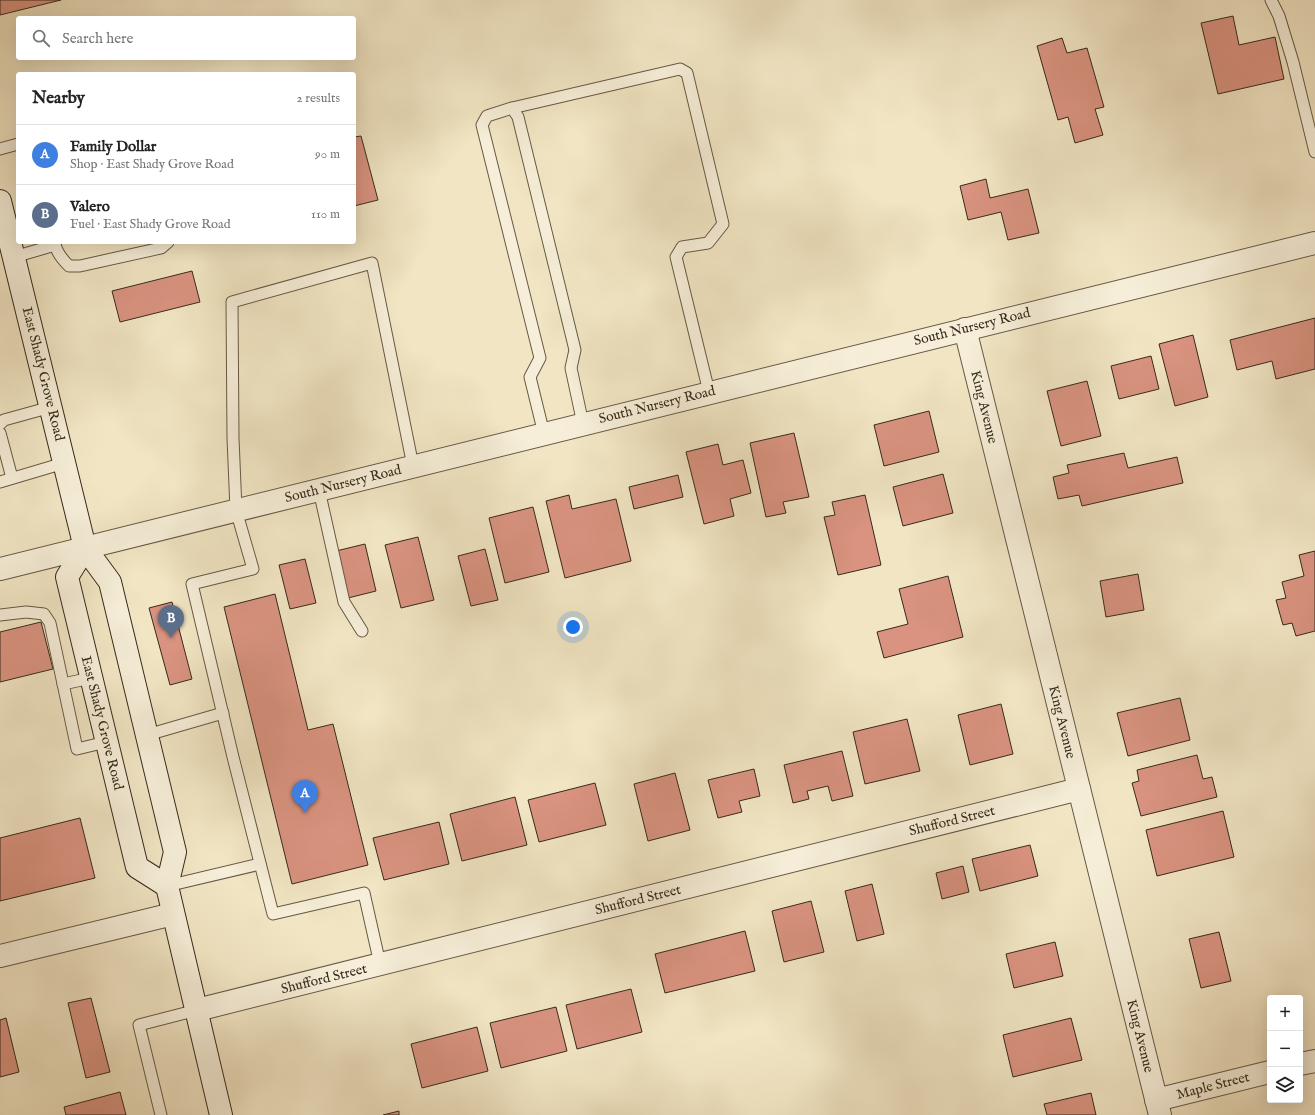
<!DOCTYPE html>
<html lang="en">
<head>
<meta charset="utf-8">
<style>
  body { margin:0; font-family:"IM FELL English",serif; background:#f2f2f2; color:#222 }
  .controls { position:absolute; right:12px; bottom:12px; display:grid; overflow:hidden; border-radius:4px; box-shadow:0 4px 16px #0002 }
  .controls button { width:36px; height:36px; display:grid; place-items:center; padding:0; border:0; border-bottom:1px solid #e0e0e0; background:#fff; color:#222; font:20px sans-serif }
  .you { position:absolute; left:573px; top:627px; width:14px; height:14px; margin:-10px; border:3px solid #fff; border-radius:50%; background:#1a73e8; box-shadow:0 0 0 6px #1a73e833 }
  .badge { display:grid; place-items:center; width:26px; height:26px; border-radius:50%; background:#b45309; color:#fff; font-size:13px; font-weight:700 }
  .pin { position:absolute; translate:-50% -33px; filter:drop-shadow(0 1px 2px #0008) }
  .pin::after { content:''; position:absolute; top:21px; width:14px; height:12px; background:inherit; clip-path:polygon(0 0,100% 0,50% 100%) }
  .list { margin:0; padding:0; list-style:none }
  h2 { display:flex; justify-content:space-between; align-items:center; height:52px; margin:0; padding:0 16px; font-size:17px }
  h2 small { font-size:13px; font-weight:400; color:#767676 }
  .list li { display:grid; grid-template-columns:26px 1fr auto; gap:12px; align-items:center; box-sizing:border-box; height:60px; padding:0 16px; border-top:1px solid #e0e0e0 }
  .list b { display:block; font-size:15px; white-space:nowrap }
  .list p { margin:0; font-size:13px; white-space:nowrap; color:#767676 }
  .list em { font-size:13px; font-style:normal; color:#767676 }
  .icon { flex:none; width:22px; height:22px; fill:none; stroke:currentColor; stroke-width:2; stroke-linecap:round; stroke-linejoin:round }
  .map { position:relative; flex:none; width:1315px; height:1115px; overflow:hidden }
  .search { position:absolute; background:#fff; box-shadow:0 4px 16px #0002; left:16px; top:16px; width:340px; height:44px; display:flex; align-items:center; gap:10px; box-sizing:border-box; padding:0 14px; border-radius:4px; color:#767676; font-size:15px }
  .panel { position:absolute; background:#fff; box-shadow:0 4px 16px #0002; left:16px; top:72px; width:340px; height:172px; border-radius:4px }
  .map>svg:first-child { display:block }
  .building { fill:#d99380; stroke:#372a1c }
  .lines { fill:none; stroke-linecap:round; stroke-linejoin:round }
  .service-casing { stroke:#665946; stroke-width:13 }
  .minor-casing { stroke:#665946; stroke-width:24 }
  .tertiary-casing { stroke:#665946; stroke-width:24 }
  .secondary-casing { stroke:#372a1c; stroke-width:24 }
  .service { stroke:#f6eed8; stroke-width:11 }
  .minor { stroke:#f6eed8; stroke-width:22 }
  .tertiary { stroke:#f6eed8; stroke-width:22 }
  .secondary { stroke:#f6eed8; stroke-width:22 }
  .labels { text-anchor:middle; dominant-baseline:central; stroke-width:3; stroke-linejoin:round; paint-order:stroke }
  .street-label { font-size:14px; fill:#372a1c; stroke:#f6eed8 }
</style>
</head>
<body>
<div class="map">
<svg width="1315" height="1115" viewBox="0 0 1315 1115">
  <rect width="100%" height="100%" fill="#f1e5c3"/>
  <filter id="stains"><feTurbulence type="fractalNoise" baseFrequency=".005" numOctaves="4"/><feColorMatrix values="0 0 0 0 .2 0 0 0 0 .09 0 0 0 0 .02 0 0 0 .5 -.17"/></filter>
  <radialGradient id="worn" r=".72"><stop offset=".6" stop-color="#630" stop-opacity="0"/><stop offset="1" stop-color="#630" stop-opacity=".3"/></radialGradient>
  <g class="building">
    <path d="M0 0H61L0 15Z"/>
    <path d="M1233 16 1239 45 1275 37 1284 79 1218 94 1201 23Z"/>
    <path d="M1062 38 1067 53 1087 48 1104 107 1095 109 1103 135 1075 143 1068 117 1058 120 1037 46Z"/>
    <path d="M361 136 378 200 354 206V137Z"/>
    <path d="M986 179 990 198 1028 189 1039 233 1008 240 1001 212 968 220 960 186Z"/>
    <path d="M192 271 200 302 120 322 112 291Z"/>
    <path d="M1315 318V369L1276 379 1272 361 1237 370 1230 340Z"/>
    <path d="M1193 335 1208 397 1175 406 1159 344Z"/>
    <path d="M1151 356 1159 389 1119 399 1111 366Z"/>
    <path d="M1087 381 1101 436 1061 446 1047 391Z"/>
    <path d="M929 411 939 452 884 466 874 425Z"/>
    <path d="M794 433 809 497 783 502 786 513 766 517 750 443Z"/>
    <path d="M718 444 723 465 743 460 751 493 730 499 734 516 704 524 686 452Z"/>
    <path d="M1124 453 1128 468 1177 457 1183 483 1082 506 1079 495 1058 499 1053 477 1069 473 1067 465Z"/>
    <path d="M943 474 953 513 903 526 893 487Z"/>
    <path d="M678 475 683 497 634 509 629 487Z"/>
    <path d="M569 495 572 509 616 499 631 561 565 578 546 501Z"/>
    <path d="M865 495 881 565 838 575 824 517 835 515 832 502Z"/>
    <path d="M533 507 549 572 505 583 489 518Z"/>
    <path d="M418 537 434 600 401 608 385 545Z"/>
    <path d="M365 544 376 591 348 598 336 551Z"/>
    <path d="M485 549 498 600 471 606 458 556Z"/>
    <path d="M1315 551V631L1296 636 1292 623 1283 625 1276 600 1286 598 1282 582 1304 576 1299 555Z"/>
    <path d="M305 559 316 603 290 609 279 565Z"/>
    <path d="M1138 574 1144 610 1106 617 1100 581Z"/>
    <path d="M948 576 963 637 884 658 877 632 908 624 899 589Z"/>
    <path d="M275 594 308 730 333 724 368 865 292 884 224 607Z"/>
    <path d="M172 602 192 679 170 685 149 608Z"/>
    <path d="M41 622 53 669 0 682V632Z"/>
    <path d="M1180 698 1190 740 1128 756 1117 713Z"/>
    <path d="M1001 704 1013 754 970 765 958 715Z"/>
    <path d="M907 719 920 771 865 784 853 732Z"/>
    <path d="M842 751 853 796 832 801 828 786 807 791 809 799 793 803 784 765Z"/>
    <path d="M1197 755 1203 779 1212 777 1217 797 1141 816 1132 783 1139 781 1137 770Z"/>
    <path d="M754 769 760 796 739 801 742 812 718 818 708 780Z"/>
    <path d="M675 773 690 830 648 841 634 784Z"/>
    <path d="M595 783 606 825 539 842 528 800Z"/>
    <path d="M515 797 527 845 462 861 450 814Z"/>
    <path d="M1223 811 1234 857 1157 876 1146 830Z"/>
    <path d="M80 818 95 878 0 901V838Z"/>
    <path d="M439 822 449 864 384 880 373 838Z"/>
    <path d="M1030 845 1038 876 980 891 972 859Z"/>
    <path d="M963 866 969 892 942 899 936 873Z"/>
    <path d="M872 884 884 934 857 941 845 891Z"/>
    <path d="M811 901 824 952 784 962 772 911Z"/>
    <path d="M745 931 755 971 665 993 655 954Z"/>
    <path d="M1219 932 1231 981 1201 988 1189 939Z"/>
    <path d="M1055 942 1063 976 1014 988 1006 954Z"/>
    <path d="M631 989 642 1032 577 1049 566 1005Z"/>
    <path d="M91 998 110 1072 86 1078 68 1003Z"/>
    <path d="M556 1007 567 1051 501 1068 490 1023Z"/>
    <path d="M6 1018 19 1072 0 1077V1020Z"/>
    <path d="M1071 1018 1082 1060 1013 1077 1003 1035Z"/>
    <path d="M477 1027 488 1071 422 1088 411 1044Z"/>
    <path d="M120 1092 126 1115H66L64 1107Z"/>
    <path d="M1091 1093 1096 1115H1047L1044 1104Z"/>
    <path d="M399 1111V1115H383Z"/>
  </g>
  <g class="lines">
    <g class="service-casing">
      <g id="service">
        <path d="M1271 0 1279 16 1293 62 1315 152"/>
        <path d="M512 108 680 69 687 73 723 224 708 243 682 247 676 257 709 392"/>
        <path d="M0 149 18 144"/>
        <path d="M55 242C55 251 62 259 69 266H80L161 248 168 242"/>
        <path d="M14 257 55 245"/>
        <path d="M0 424 4 420 51 407"/>
        <path d="M0 433 12 478"/>
        <path d="M544 434 530 377 540 358 482 125 487 116 512 108 518 117 575 350 571 368 583 424"/>
        <path d="M0 482 64 463"/>
        <path d="M319 490 344 602 362 631"/>
        <path d="M0 615 26 612 44 614 50 623 77 749 106 742"/>
        <path d="M63 684 91 678"/>
        <path d="M147 735 223 713"/>
        <path d="M167 886 260 864"/>
        <path d="M380 964 364 893 273 914 233 757 192 584 253 569 236 510 233 438 232 302 372 263 413 466"/>
        <path d="M161 1115 139 1025 197 1010"/>
      </g>
    </g>
    <g class="minor-casing">
      <g id="minor">
        <path d="M965 329 1160 1115"/>
        <path d="M0 956 173 914"/>
        <path d="M197 1010 1079 789"/>
        <path d="M1300 1064 1315 1061"/>
        <path d="M1156 1100 1270 1072"/>
      </g>
    </g>
    <g class="tertiary-casing">
      <path id="tertiary" d="M0 569 1315 243"/>
    </g>
    <g class="secondary-casing">
      <g id="secondary">
        <path d="M0 201 85 548 110 582 175 852 167 886 221 1115"/>
        <path d="M85 548 67 577 137 867 167 886"/>
      </g>
    </g>
    <use href="#service" class="service"/>
    <use href="#minor" class="minor"/>
    <use href="#tertiary" class="tertiary"/>
    <use href="#secondary" class="secondary"/>
  </g>
  <g class="labels">
    <g class="street-label">
      <text transform="translate(972 327) rotate(-14)">South Nursery Road</text>
      <text transform="translate(43 374) rotate(76)">East Shady Grove Road</text>
      <text transform="translate(657 405) rotate(-14)">South Nursery Road</text>
      <text transform="translate(984 407) rotate(76)">King Avenue</text>
      <text transform="translate(343 484) rotate(-14)">South Nursery Road</text>
      <text transform="translate(1062 722) rotate(76)">King Avenue</text>
      <text transform="translate(102 723) rotate(76)">East Shady Grove Road</text>
      <text transform="translate(952 821) rotate(-14)">Shufford Street</text>
      <text transform="translate(638 900) rotate(-14)">Shufford Street</text>
      <text transform="translate(324 979) rotate(-14)">Shufford Street</text>
      <text transform="translate(1140 1036) rotate(76)">King Avenue</text>
      <text transform="translate(1213 1086) rotate(-14)">Maple Street</text>
    </g>
  </g>
  <rect width="100%" height="100%" filter="url(#stains)"/>
  <rect width="100%" height="100%" fill="url(#worn)"/>
</svg>
<div class="controls">
<button>+</button>
<button>−</button>
<button><svg class="icon" aria-label="layers" viewBox="0 0 24 24"><path d="M12 4l9 5-9 5-9-5zM3 14l9 5 9-5"/></svg></button>
</div>
<div class="you"></div>
<div class="pin badge" style="left:305px;top:813px;background:#3f7fe0">A</div>
<div class="pin badge" style="left:171px;top:638px;background:#5c6f8a">B</div>
<div class="search"><svg class="icon" aria-label="search" viewBox="0 0 24 24"><circle cx="10" cy="10" r="6"/><path d="M15 15l6 6"/></svg>Search here</div>
<section class="panel">
<h2>Nearby<small>2 results</small></h2>
<ul class="list">
<li><span class="badge" style="background:#3f7fe0">A</span><div><b>Family Dollar</b><p>Shop · East Shady Grove Road</p></div><em>90 m</em></li>
<li><span class="badge" style="background:#5c6f8a">B</span><div><b>Valero</b><p>Fuel · East Shady Grove Road</p></div><em>110 m</em></li>
</ul>
</section>
</div>
</body>
</html>
